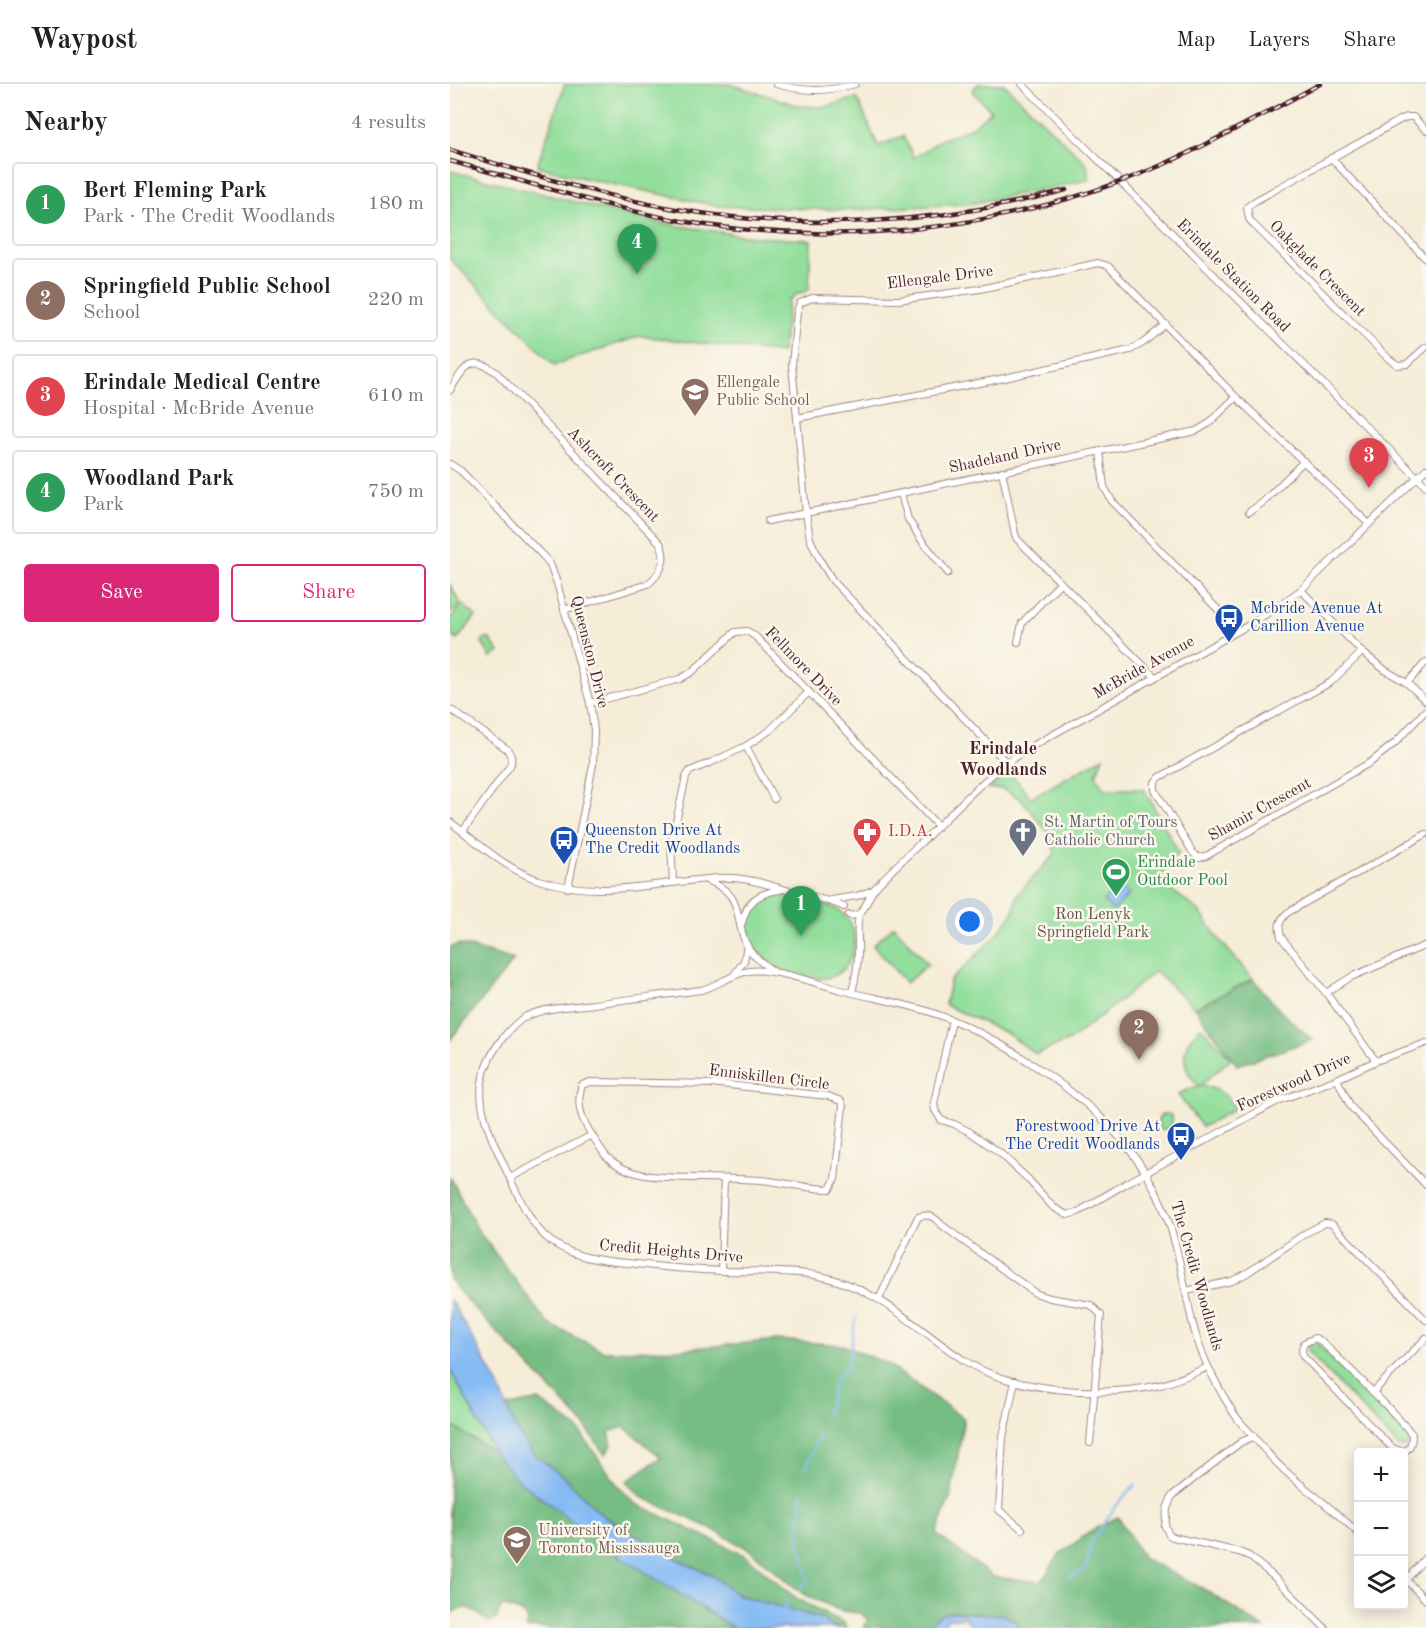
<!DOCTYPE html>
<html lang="en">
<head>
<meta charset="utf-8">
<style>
  body { margin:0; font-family:"Old Standard TT",serif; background:#f2f2f2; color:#202124 }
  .controls { position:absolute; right:18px; bottom:18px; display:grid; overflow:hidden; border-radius:6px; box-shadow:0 3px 15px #0003 }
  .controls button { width:54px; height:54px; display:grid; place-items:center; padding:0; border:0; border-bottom:2px solid #e0e0e0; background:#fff; color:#202124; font:30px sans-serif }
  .you { position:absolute; left:520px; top:838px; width:21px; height:21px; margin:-15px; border:4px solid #fff; border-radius:50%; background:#1a73e8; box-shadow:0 0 0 9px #1a73e833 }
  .badge { display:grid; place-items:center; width:39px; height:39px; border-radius:50%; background:#db2777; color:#fff; font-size:20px; font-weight:700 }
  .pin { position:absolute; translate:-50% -50px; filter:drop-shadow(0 2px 3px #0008) }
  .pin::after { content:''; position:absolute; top:32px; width:21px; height:18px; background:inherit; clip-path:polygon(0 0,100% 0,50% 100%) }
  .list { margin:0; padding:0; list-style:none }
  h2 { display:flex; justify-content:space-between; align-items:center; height:78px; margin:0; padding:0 24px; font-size:26px }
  h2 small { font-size:20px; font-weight:400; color:#757577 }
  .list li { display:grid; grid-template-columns:39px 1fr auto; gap:18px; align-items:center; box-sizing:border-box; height:84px; margin:0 12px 12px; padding:0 12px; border:2px solid #e0e0e0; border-radius:6px }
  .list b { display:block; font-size:22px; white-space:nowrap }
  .list p { margin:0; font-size:20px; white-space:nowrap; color:#757577 }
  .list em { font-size:20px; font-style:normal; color:#757577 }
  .actions { display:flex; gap:12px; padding:18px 24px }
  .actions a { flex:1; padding:14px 0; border:2px solid #db2777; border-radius:6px; text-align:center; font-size:21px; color:#db2777 }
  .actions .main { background:#db2777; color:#fff }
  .icon { flex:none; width:33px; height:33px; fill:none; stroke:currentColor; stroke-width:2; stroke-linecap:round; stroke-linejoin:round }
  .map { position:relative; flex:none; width:976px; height:1544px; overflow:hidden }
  header { display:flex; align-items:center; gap:36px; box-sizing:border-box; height:84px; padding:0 30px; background:#fff; border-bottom:2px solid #e0e0e0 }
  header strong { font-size:28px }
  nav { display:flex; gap:33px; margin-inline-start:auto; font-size:21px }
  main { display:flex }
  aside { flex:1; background:#fff }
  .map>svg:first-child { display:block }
  .green { fill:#92de9b; stroke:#6e7e63; stroke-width:1.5 }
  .forest { fill:#75bd83; stroke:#606e57; stroke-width:1.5 }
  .water { fill:#85bbf4; stroke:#686d90; stroke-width:1.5 }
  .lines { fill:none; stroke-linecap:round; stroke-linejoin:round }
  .stream { stroke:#85bbf4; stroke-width:2 }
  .minor-casing { stroke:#a08682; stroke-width:8 }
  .minor { stroke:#fff; stroke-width:6 }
  .rail-casing { stroke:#4a1f2b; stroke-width:4.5 }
  .rail { stroke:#fbf7ec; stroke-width:2; stroke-dasharray:7; stroke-linecap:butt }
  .labels { text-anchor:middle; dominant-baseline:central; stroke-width:5; stroke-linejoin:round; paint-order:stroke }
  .street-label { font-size:16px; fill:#4a1f2b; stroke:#fbf7ec }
  .education-label { font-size:16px; fill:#785e54; stroke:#fbf7ec; text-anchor:start }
  .transit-label { font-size:16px; fill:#164399; stroke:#fbf7ec; text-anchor:start }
  .worship-label { font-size:16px; fill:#5b616d; stroke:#fbf7ec; text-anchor:start }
  .health-label { font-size:16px; fill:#be3a42; stroke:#fbf7ec; text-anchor:start }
  .leisure-label { font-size:16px; fill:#27864d; stroke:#fbf7ec; text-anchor:start }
  .park-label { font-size:16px; fill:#60584d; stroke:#fbf7ec }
  .neighbourhood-label { font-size:18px; font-weight:bold; fill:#4a1f2b; stroke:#fbf7ec }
</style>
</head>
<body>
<header>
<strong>Waypost</strong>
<nav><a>Map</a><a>Layers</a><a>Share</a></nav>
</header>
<main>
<aside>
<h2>Nearby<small>4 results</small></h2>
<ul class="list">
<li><span class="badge" style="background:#2e9e5b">1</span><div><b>Bert Fleming Park</b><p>Park · The Credit Woodlands</p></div><em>180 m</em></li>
<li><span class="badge" style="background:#8d6e63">2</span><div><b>Springfield Public School</b><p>School</p></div><em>220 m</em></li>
<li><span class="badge" style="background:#e0444e">3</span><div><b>Erindale Medical Centre</b><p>Hospital · McBride Avenue</p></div><em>610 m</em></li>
<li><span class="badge" style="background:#2e9e5b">4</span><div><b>Woodland Park</b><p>Park</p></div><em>750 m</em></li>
</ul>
<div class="actions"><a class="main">Save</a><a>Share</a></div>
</aside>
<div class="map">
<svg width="976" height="1544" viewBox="0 0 976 1544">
  <rect width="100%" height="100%" fill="#fbf7ec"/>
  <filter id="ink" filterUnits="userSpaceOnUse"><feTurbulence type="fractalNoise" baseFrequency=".0167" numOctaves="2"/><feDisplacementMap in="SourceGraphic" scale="12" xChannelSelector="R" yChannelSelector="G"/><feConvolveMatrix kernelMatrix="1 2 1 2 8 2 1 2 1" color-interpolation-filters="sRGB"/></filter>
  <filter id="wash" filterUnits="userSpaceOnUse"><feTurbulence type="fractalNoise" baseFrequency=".008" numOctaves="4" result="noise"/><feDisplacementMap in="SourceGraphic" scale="24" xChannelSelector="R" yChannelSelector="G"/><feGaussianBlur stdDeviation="1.35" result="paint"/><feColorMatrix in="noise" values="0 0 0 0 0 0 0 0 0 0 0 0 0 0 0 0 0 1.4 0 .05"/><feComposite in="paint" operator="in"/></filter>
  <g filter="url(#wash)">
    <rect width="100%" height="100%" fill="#f5edd8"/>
    <g class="green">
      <path d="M115 0H280L350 22 374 23 407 14 428 62 453 52 464 74 489 57 522 43 541 27 522 7 528 0H554L637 80 639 96 519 120 399 126 268 122 133 94 87 82Z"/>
      <path d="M0 87 210 139 303 153 361 156 359 206 347 210 339 217 332 269 190 252 104 281 0 175Z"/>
      <path d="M0 501 11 520 0 529Z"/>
      <path d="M12 520 26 532 7 556 0 550V535Z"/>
      <path d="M39 554 49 568 41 574 32 559 34 555Z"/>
      <path d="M653 673 646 691 654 705H694L729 769 719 780 708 796 749 827 768 854 803 895 745 924 705 887 677 911 619 957 586 970 556 949 495 921 500 897 546 852 564 827 567 811 605 770 601 752 571 715 552 705H539L559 687 581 714Z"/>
      <path d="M328 809C344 813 376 818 390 827 419 847 402 900 365 894 351 892 333 888 321 880 290 860 285 818 328 809Z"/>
      <path d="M444 842 478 880 456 899 423 861Z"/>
      <path d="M751 943 780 973 779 976 750 1002C767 1003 777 1010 785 1025L752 1043 728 1011 738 1005 749 1002C746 998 742 995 740 991 729 972 736 955 751 943Z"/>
      <path d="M712 1030H718L722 1032V1040L717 1045H711L708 1042V1036Z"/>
      <path d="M863 1258 867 1259 959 1353C960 1359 959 1361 954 1364L948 1362 858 1268 857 1265 859 1260Z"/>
      <path d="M0 1285 44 1368 0 1341Z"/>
    </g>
    <g class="forest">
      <path d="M9 860 64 876 0 956V863Z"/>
      <path d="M803 895 833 930 863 956 787 981 745 924Z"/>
      <path d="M0 1092 27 1145 98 1240 154 1267 235 1265 328 1256 392 1261 438 1280 514 1335 501 1411 486 1450 543 1493 591 1498 610 1470 644 1445 668 1433 693 1474 752 1504 814 1544H571L565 1537 554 1531 500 1528C489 1531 484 1540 474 1544 467 1544 443 1543 435 1543 429 1542 422 1544 415 1544L414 1542 418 1536 410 1529 391 1527 352 1509 300 1466 260 1444 191 1413 177 1397 211 1373 174 1343 159 1348 162 1361 155 1371 133 1339 20 1220 0 1196Z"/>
      <path d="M89 1316 127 1344 168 1402 186 1420 296 1472 346 1514 394 1539 396 1544 377 1540 373 1535 288 1511 261 1491 237 1480 153 1432 115 1394 82 1369 65 1344 57 1323Z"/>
      <path d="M0 1341 44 1368 68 1396 160 1466 284 1544H75L78 1536 72 1529 54 1522 50 1525 47 1534 41 1539C22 1530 21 1515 0 1530Z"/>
    </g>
    <g class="water">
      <path d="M669 801 679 811 663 827 653 817Z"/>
      <path d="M0 1215 49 1302 65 1344 82 1369 115 1394 153 1432 237 1480 261 1491 288 1511 373 1535 377 1540 391 1544H284L160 1466 68 1396 45 1370 0 1285Z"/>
      <path d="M500 1528 554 1531 565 1537 571 1544H520V1539L515 1533 497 1535 495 1540 496 1544H474L492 1530Z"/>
    </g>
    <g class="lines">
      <g class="stream">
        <path d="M376 1333 384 1298 397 1284 406 1233"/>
        <path d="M355 1386 369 1353"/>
        <path d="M620 1494 636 1484 641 1459 665 1423 686 1400"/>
        <path d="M351 1503 358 1495 349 1453 352 1410"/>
        <path d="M334 1527 337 1515"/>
      </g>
    </g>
  </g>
  <g filter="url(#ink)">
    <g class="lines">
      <g class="minor-casing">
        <g id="minor">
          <path d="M326 0C355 8 376 8 405 0"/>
          <path d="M572 0 976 402"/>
          <path d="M976 46 963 33H957L950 36 805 117 797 123 799 135 803 140 939 275 948 281 957 280 976 263"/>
          <path d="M881 74 976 175"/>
          <path d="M0 306C15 283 21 269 47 289L210 459C218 476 211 489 198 500L114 526"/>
          <path d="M347 334 550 295 680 266 693 259 716 240"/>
          <path d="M650 367 654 403 662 417 788 546"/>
          <path d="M0 380 11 387 94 473 100 480 107 499 140 619 144 646 143 681 118 804"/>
          <path d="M552 387 565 450 567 455 705 593"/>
          <path d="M451 410 458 435 470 454 498 489"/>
          <path d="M799 428 812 419 854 377"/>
          <path d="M318 437 746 347 758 340 786 313"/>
          <path d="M851 506 912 568 935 586 957 599 976 617"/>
          <path d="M568 558 572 539 610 499"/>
          <path d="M912 568 881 598 710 693 705 698V706L743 769 749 774 756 772 921 678 945 659 976 626"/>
          <path d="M957 599 976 578"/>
          <path d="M140 619 230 595 242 588 285 548 297 547 306 553 488 742"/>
          <path d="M0 625 57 665C63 673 63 680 56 687L13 747"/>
          <path d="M296 662 324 715"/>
          <path d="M556 678 383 497 371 478 360 455 356 429 342 281 347 228 350 219 362 214 448 216 530 205 648 179 658 182 786 313 919 440"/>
          <path d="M0 738C29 759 57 787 92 797 153 815 208 798 269 794 294 792 318 801 341 807 359 812 377 815 394 823"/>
          <path d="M256 796C295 810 283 830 296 860 301 871 313 880 323 887"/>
          <path d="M223 799 221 760 236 693 240 687 262 678 296 662 319 647 359 608"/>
          <path d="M381 816 407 812 423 806"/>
          <path d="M399 831C415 835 416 814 425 804 441 786 460 769 478 752 510 721 540 687 579 664L806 537 851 506 976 385"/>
          <path d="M292 839C297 817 308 809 330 806"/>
          <path d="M284 891 294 877 297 861"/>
          <path d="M402 908C405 896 408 883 408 870 409 856 406 845 409 831"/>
          <path d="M876 909 901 893 976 861"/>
          <path d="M502 936 484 1019 485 1026 491 1036 504 1040 520 1048 550 1069 577 1094 603 1123 617 1131 628 1128 675 1100 828 1017 887 995 926 977 976 959"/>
          <path d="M926 977 876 909 831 853C828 842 829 837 837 829L976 750"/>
          <path d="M887 995 901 1023 976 1101"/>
          <path d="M140 998 270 1000 378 1012 391 1017 393 1022 385 1095 380 1105C357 1105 334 1098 311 1096 290 1095 268 1094 247 1094 216 1093 178 1096 155 1071 141 1050 122 1028 132 1001Z"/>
          <path d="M60 1094 142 1051"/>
          <path d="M271 1187 274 1095"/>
          <path d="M736 1207 782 1197 797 1189 856 1149 875 1139 882 1140 976 1236"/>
          <path d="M429 1215 468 1133C480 1129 484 1133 493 1142L585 1209 600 1214 641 1221 651 1231 640 1359"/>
          <path d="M865 1254 871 1257C902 1287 934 1317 962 1350 962 1368 954 1371 940 1362L853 1272 852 1265 854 1259Z"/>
          <path d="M758 1283C743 1289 726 1297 710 1301 653 1314 561 1308 512 1275 463 1242 426 1202 365 1191 338 1186 303 1188 274 1187 242 1186 210 1183 178 1179 152 1177 125 1174 102 1158 78 1142 60 1093 47 1066 28 1025 22 994 52 955 59 946 67 937 77 932 97 923 121 923 144 920 179 915 215 911 251 906 267 902 284 889 299 887 321 883 368 900 391 906 422 914 453 919 483 929 517 940 547 957 576 976 630 1011 679 1051 707 1110 727 1150 732 1194 742 1237 749 1268 766 1301 783 1328 788 1337 797 1345 804 1353 813 1364 822 1375 833 1385 857 1407 885 1426 908 1449"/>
          <path d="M565 1297 553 1353 549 1426 572 1445"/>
          <path d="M923 1308 976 1254"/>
          <path d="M803 1353 791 1358 723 1411 721 1414 717 1425 715 1442 719 1451 723 1453 789 1468 799 1472 823 1492 875 1544"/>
          <path d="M954 1494 976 1516"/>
          <path d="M956 1496 976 1473"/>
        </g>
      </g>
      <use href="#minor" class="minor"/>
      <g class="rail-casing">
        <g id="rail">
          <path d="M0 66C71 87 147 111 220 124 351 148 487 141 616 106"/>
          <path d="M0 77C85 100 169 128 256 141 409 163 570 142 712 81 766 57 818 28 870 0"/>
        </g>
      </g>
      <use href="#rail" class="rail"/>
    </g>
  </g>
  <defs>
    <g id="school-pin" transform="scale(1.5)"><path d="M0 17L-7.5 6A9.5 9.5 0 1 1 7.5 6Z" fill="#8d6e63" stroke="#fbf7ec"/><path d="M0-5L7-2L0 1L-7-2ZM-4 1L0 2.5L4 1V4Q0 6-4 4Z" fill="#fff"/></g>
    <g id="bus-pin" transform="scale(1.5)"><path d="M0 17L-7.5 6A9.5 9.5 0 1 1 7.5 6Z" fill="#1a4fb4" stroke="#fbf7ec"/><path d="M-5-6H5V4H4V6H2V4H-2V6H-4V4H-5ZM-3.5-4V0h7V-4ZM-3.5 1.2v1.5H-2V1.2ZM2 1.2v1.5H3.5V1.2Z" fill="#fff"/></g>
    <g id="pharmacy-pin" transform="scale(1.5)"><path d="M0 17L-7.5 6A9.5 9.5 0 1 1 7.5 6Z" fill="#e0444e" stroke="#fbf7ec"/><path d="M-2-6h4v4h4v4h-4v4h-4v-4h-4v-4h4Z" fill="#fff"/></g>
    <g id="church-pin" transform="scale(1.5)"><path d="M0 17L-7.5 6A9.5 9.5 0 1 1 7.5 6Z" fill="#6b7280" stroke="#fbf7ec"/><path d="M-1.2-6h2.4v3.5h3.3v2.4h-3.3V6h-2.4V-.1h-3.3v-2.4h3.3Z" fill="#fff"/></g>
    <g id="stadium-pin" transform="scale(1.5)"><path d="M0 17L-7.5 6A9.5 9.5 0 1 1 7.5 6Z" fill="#2e9e5b" stroke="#fbf7ec"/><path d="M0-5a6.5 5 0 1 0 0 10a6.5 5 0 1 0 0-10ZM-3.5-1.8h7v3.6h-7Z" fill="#fff"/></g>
    <g id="university-pin" transform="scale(1.5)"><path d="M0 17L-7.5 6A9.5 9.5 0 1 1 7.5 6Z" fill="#8d6e63" stroke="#fbf7ec"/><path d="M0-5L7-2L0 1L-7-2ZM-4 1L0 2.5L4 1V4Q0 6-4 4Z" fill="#fff"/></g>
  </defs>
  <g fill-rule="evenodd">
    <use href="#school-pin" x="245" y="308"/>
    <use href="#bus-pin" x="779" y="534"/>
    <use href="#pharmacy-pin" x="417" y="748"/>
    <use href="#church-pin" x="573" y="748"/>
    <use href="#bus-pin" x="114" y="756"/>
    <use href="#stadium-pin" x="666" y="788"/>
    <use href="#bus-pin" x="731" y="1052"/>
    <use href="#university-pin" x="67" y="1456"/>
  </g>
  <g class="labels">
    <g class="street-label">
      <text transform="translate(867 185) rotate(45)">Oakglade Crescent</text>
      <text transform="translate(783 192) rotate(45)">Erindale Station Road</text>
      <text transform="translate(490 194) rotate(-7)">Ellengale Drive</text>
      <text transform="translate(555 373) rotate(-12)">Shadeland Drive</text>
      <text transform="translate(163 391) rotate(46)">Ashcroft Crescent</text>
      <text transform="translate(139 568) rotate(76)">Queenston Drive</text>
      <text transform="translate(353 583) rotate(46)">Fellmore Drive</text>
      <text transform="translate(694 584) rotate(-29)">McBride Avenue</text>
      <text transform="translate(810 726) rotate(-29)">Shamir Crescent</text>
      <text transform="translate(319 994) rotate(7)">Enniskillen Circle</text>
      <text transform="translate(844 999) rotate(-24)">Forestwood Drive</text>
      <text transform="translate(221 1168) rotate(5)">Credit Heights Drive</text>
      <text transform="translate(746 1192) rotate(74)">The Credit Woodlands</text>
    </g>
    <g class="education-label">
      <text x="266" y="299">Ellengale<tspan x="266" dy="18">Public School</tspan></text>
      <text x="88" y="1447">University of<tspan x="88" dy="18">Toronto Mississauga</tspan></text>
    </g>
    <g class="transit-label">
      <text x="800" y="525">Mcbride Avenue At<tspan x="800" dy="18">Carillion Avenue</tspan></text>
      <text x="135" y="747">Queenston Drive At<tspan x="135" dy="18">The Credit Woodlands</tspan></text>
      <text x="710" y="1043" text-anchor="end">Forestwood Drive At<tspan x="710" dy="18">The Credit Woodlands</tspan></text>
    </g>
    <g class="worship-label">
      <text x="594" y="739">St. Martin of Tours<tspan x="594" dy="18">Catholic Church</tspan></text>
    </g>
    <g class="health-label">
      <text x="438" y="748">I.D.A.</text>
    </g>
    <g class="leisure-label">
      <text x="687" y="779">Erindale<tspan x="687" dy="18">Outdoor Pool</tspan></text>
    </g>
    <g class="park-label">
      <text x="643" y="831">Ron Lenyk<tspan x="643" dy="18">Springfield Park</tspan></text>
    </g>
    <g class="neighbourhood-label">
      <text x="553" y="665">Erindale<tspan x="553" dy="21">Woodlands</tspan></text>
    </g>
  </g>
</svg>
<div class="controls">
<button>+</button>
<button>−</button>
<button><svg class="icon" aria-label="layers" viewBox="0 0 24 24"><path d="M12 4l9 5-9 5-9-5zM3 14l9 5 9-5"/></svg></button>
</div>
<div class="you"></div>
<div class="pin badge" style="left:351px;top:852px;background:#2e9e5b">1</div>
<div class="pin badge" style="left:689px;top:976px;background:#8d6e63">2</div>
<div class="pin badge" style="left:919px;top:404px;background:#e0444e">3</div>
<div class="pin badge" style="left:187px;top:190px;background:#2e9e5b">4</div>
</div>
</main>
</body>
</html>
